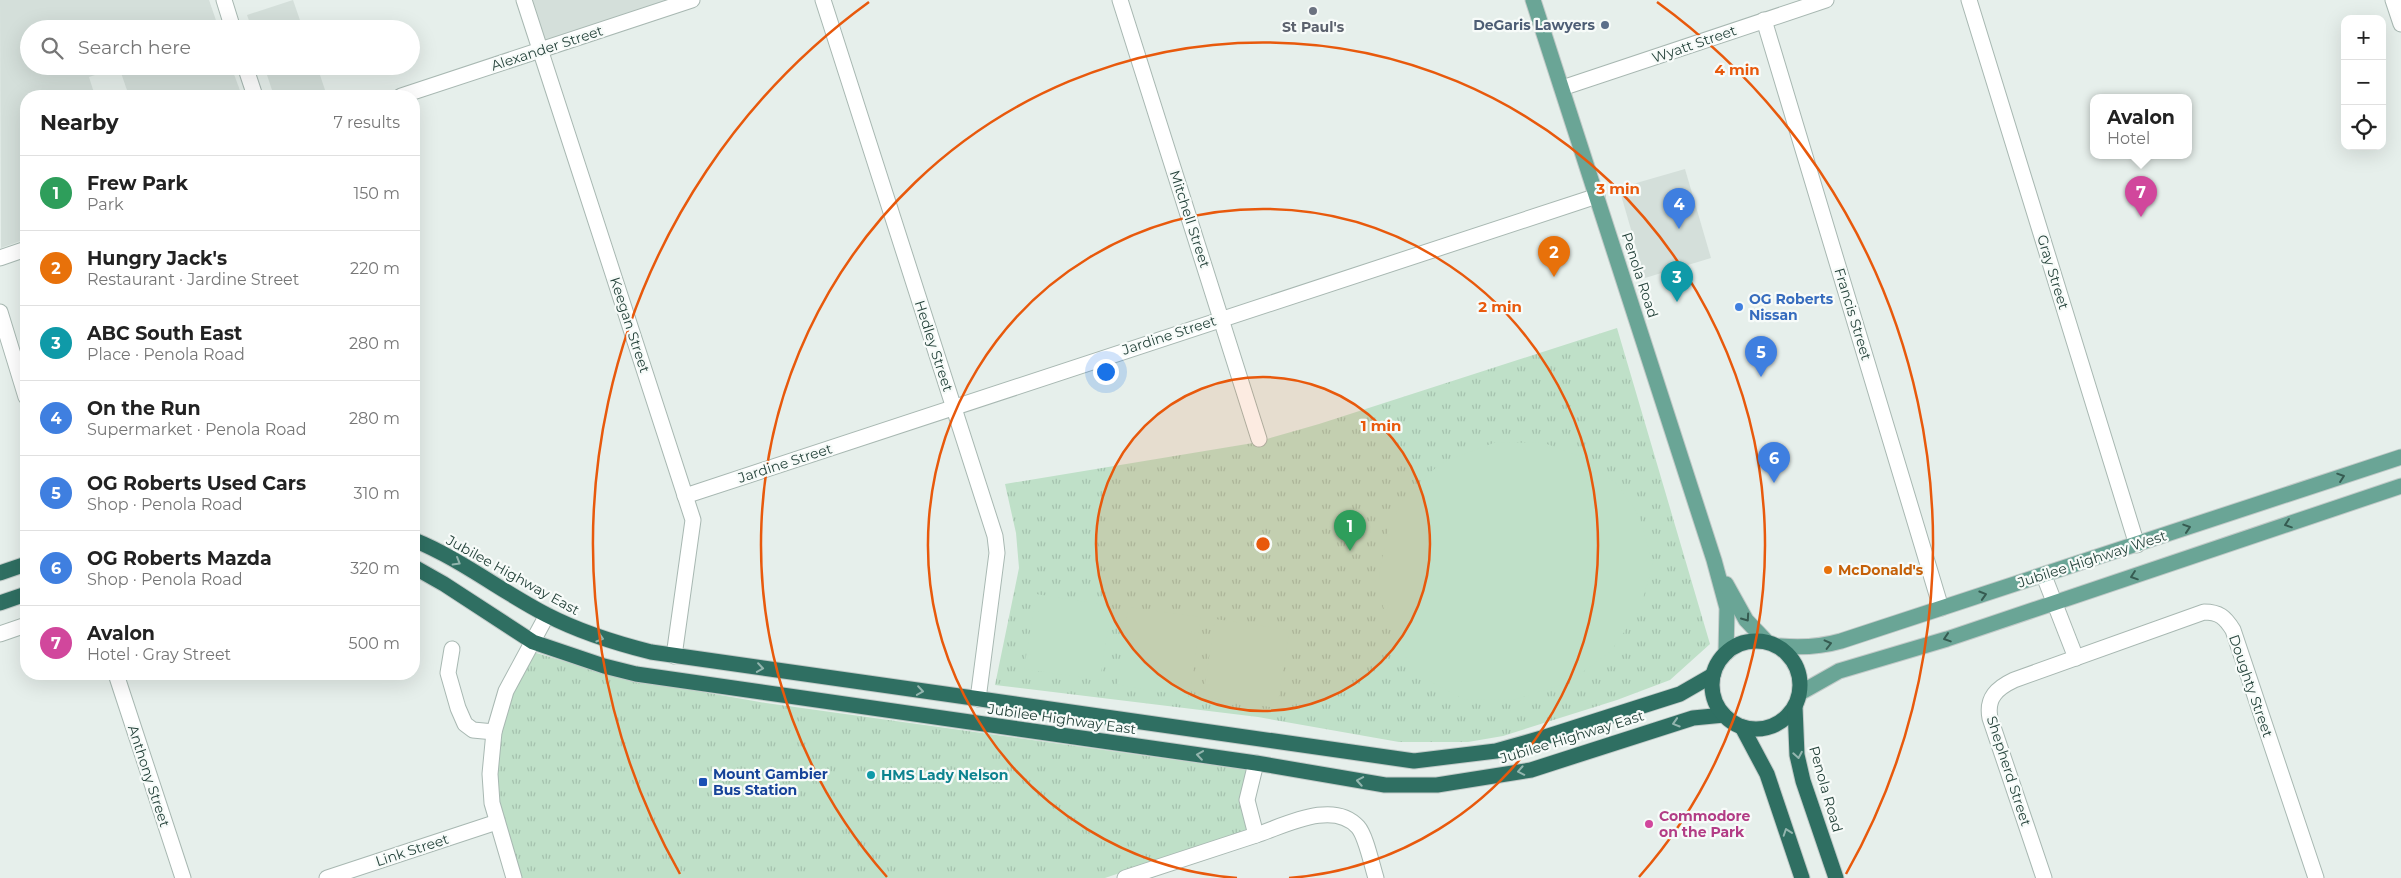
<!DOCTYPE html>
<html lang="en">
<head>
<meta charset="utf-8">
<style>
  body { margin:0; font-family:Montserrat,sans-serif; background:#f2f2f2; color:#222 }
  .controls { position:absolute; right:15px; top:15px; display:grid; overflow:hidden; border-radius:10px; box-shadow:0 5px 20px #0002 }
  .controls button { width:45px; height:45px; display:grid; place-items:center; padding:0; border:0; border-bottom:1px solid #e0e0e0; background:#fff; color:#222; font:25px sans-serif }
  .you { position:absolute; left:1105px; top:371px; width:18px; height:18px; margin:-12px; border:4px solid #fff; border-radius:50%; background:#1a73e8; box-shadow:0 0 0 8px #1a73e833 }
  .badge { display:grid; place-items:center; width:32px; height:32px; border-radius:50%; background:#804e3d; color:#fff; font-size:16px; font-weight:700 }
  .pin { position:absolute; translate:-50% -41px; filter:drop-shadow(0 1px 2px #0008) }
  .pin::after { content:''; position:absolute; top:26px; width:18px; height:15px; background:inherit; clip-path:polygon(0 0,100% 0,50% 100%) }
  .popup { position:absolute; left:2090px; top:94px; width:102px; height:65px; box-sizing:border-box; display:grid; place-content:center; border-radius:10px; background:#fff; filter:drop-shadow(0 1px 4px #0005); font-size:16px; white-space:nowrap; color:#767676 }
  .popup b { font-size:19px; color:#222 }
  .popup::after { content:''; position:absolute; left:50%; top:100%; margin-left:-10px; border:10px solid transparent; border-top-color:#fff }
  .list { margin:0; padding:0; list-style:none }
  h2 { display:flex; justify-content:space-between; align-items:center; height:65px; margin:0; padding:0 20px; font-size:21px }
  h2 small { font-size:16px; font-weight:400; color:#767676 }
  .list li { display:grid; grid-template-columns:32px 1fr auto; gap:15px; align-items:center; box-sizing:border-box; height:75px; padding:0 20px; border-top:1px solid #e0e0e0 }
  .list b { display:block; font-size:19px; white-space:nowrap }
  .list p { margin:0; font-size:16px; white-space:nowrap; color:#767676 }
  .list em { font-size:16px; font-style:normal; color:#767676 }
  .icon { flex:none; width:28px; height:28px; fill:none; stroke:currentColor; stroke-width:2; stroke-linecap:round; stroke-linejoin:round }
  .map { position:relative; flex:none; width:2401px; height:878px; overflow:hidden }
  .search { position:absolute; background:#fff; box-shadow:0 5px 20px #0002; left:20px; top:20px; width:400px; height:55px; display:flex; align-items:center; gap:12px; box-sizing:border-box; padding:0 18px; border-radius:28px; color:#767676; font-size:19px }
  .panel { position:absolute; background:#fff; box-shadow:0 5px 20px #0002; left:20px; top:90px; width:400px; height:590px; border-radius:20px }
  .map>svg:first-child { display:block }
  .built { fill:#d4dfda }
  .park { fill:url(#park-tufts) }
  .garden { fill:#bfe0c8 }
  .lines { fill:none; stroke-linecap:round; stroke-linejoin:round }
  .minor-casing { stroke:#a8b8b2; stroke-width:17 }
  .major-casing { stroke:#c2cac8; stroke-width:17 }
  .highway-casing { stroke:#c2cac8; stroke-width:17 }
  .minor { stroke:#fff; stroke-width:15 }
  .major { stroke:#6aa596; stroke-width:15 }
  .highway { stroke:#2f6f62; stroke-width:15 }
  .oneway { stroke:#365b51 }
  .oneway2 { stroke:#93b5ae }
  .ring { fill:none; stroke:#e8590c; stroke-width:2.5 }
  .worship-dot { fill:#6b7280; stroke:#f7fbf9; stroke-width:2 }
  .service-dot { fill:#5c6f8a; stroke:#f7fbf9; stroke-width:2 }
  .shop-dot { fill:#3f7fe0; stroke:#f7fbf9; stroke-width:2 }
  .food-dot { fill:#e8710a; stroke:#f7fbf9; stroke-width:2 }
  .culture-dot { fill:#0f9aa8; stroke:#f7fbf9; stroke-width:2 }
  .transit-dot { fill:#1a4fb4; stroke:#f7fbf9; stroke-width:2 }
  .hotel-dot { fill:#d1479c; stroke:#f7fbf9; stroke-width:2 }
  .labels { text-anchor:middle; dominant-baseline:central; stroke-width:4.5; stroke-linejoin:round; paint-order:stroke }
  .service-label { font-size:14px; font-weight:bold; fill:#4e5e75; stroke:#f7fbf9; text-anchor:end }
  .worship-label { font-size:14px; font-weight:bold; fill:#5b616d; stroke:#f7fbf9 }
  .street-label { font-size:14px; fill:#24423a; stroke:#f7fbf9 }
  .shop-label { font-size:14px; font-weight:bold; fill:#366cbe; stroke:#f7fbf9; text-anchor:start }
  .food-label { font-size:14px; font-weight:bold; fill:#c56008; stroke:#f7fbf9; text-anchor:start }
  .transit-label { font-size:14px; font-weight:bold; fill:#164399; stroke:#f7fbf9; text-anchor:start }
  .culture-label { font-size:14px; font-weight:bold; fill:#0d838f; stroke:#f7fbf9; text-anchor:start }
  .hotel-label { font-size:14px; font-weight:bold; fill:#b23c85; stroke:#f7fbf9; text-anchor:start }
  .centre { fill:#e8590c; stroke:#f7fbf9; stroke-width:2.5 }
  .ring-label { font-size:15px; text-anchor:middle; font-weight:bold; fill:#e8590c; stroke:#f7fbf9; stroke-width:4.5; stroke-linejoin:round; paint-order:stroke }
</style>
</head>
<body>
<div class="map">
<svg width="2401" height="878" viewBox="0 0 2401 878">
  <defs>
    <pattern id="park-tufts" width="24" height="20" patternUnits="userSpaceOnUse" patternTransform="scale(1.25)"><rect width="24" height="20" fill="#bfe0c8"/><path d="M3 7l-1-3M5 7V3M7 7l1-3M15 17l-1-3M17 17v-4M19 17l1-3" fill="none" stroke="#a4c1ad"/></pattern>
  </defs>
  <rect width="100%" height="100%" fill="#e6efeb"/>
  <g class="built">
    <path d="M0 0H209L219 29H29V66H231L242 96H129L119 67 89 77 95 96H26V239L1 248Z"/>
    <path d="M293 0 303 29H252L247 15Z"/>
    <path d="M524 0H692L541 49Z"/>
    <path d="M264 66H317L327 96H274Z"/>
    <path d="M1685 169 1711 258 1645 278 1619 188Z"/>
  </g>
  <g class="park">
    <path d="M1617 328 1710 644 1670 680 1617 700 1503 736 1468 742H1399L1258 717 995 685 1019 568 1016 533 1005 484 1253 443 1319 424Z"/>
    <path d="M533 652 618 677 766 703 1248 770 1240 804 1250 829 1105 878H521L495 796 500 734 512 690Z"/>
  </g>
  <g class="garden">
    <path d="M1496 442 1544 443 1582 457 1619 486 1640 518 1653 564 1640 609 1611 651 1568 683 1513 700 1463 699 1420 676 1395 643 1380 597 1379 573 1389 526 1406 495 1441 463Z"/>
    <path d="M1036 594 1112 606 1100 680 1024 669Z"/>
    <path d="M1128 607 1201 617 1190 696 1117 685Z"/>
    <path d="M1215 619 1290 630 1277 708 1203 697Z"/>
  </g>
  <g class="lines">
    <g class="minor-casing">
      <g id="minor">
        <path d="M224 0 233 29"/>
        <path d="M524 0 693 520 674 656"/>
        <path d="M823 0 995 536 997 553 978 699"/>
        <path d="M1120 0 1259 439"/>
        <path d="M1969 0 2137 545"/>
        <path d="M2393 0 2401 24"/>
        <path d="M1764 20 1941 608"/>
        <path d="M245 66 255 96"/>
        <path d="M1562 88 1826 0"/>
        <path d="M401 96 692 0"/>
        <path d="M0 258 26 249"/>
        <path d="M0 312 26 397"/>
        <path d="M685 496 1597 196"/>
        <path d="M2044 576 2076 658"/>
        <path d="M0 634 26 625"/>
        <path d="M452 649 448 673 458 708 465 724 473 730 494 732"/>
        <path d="M116 674 183 878"/>
        <path d="M1256 835C1284 826 1333 799 1358 827 1366 836 1372 866 1376 878"/>
        <path d="M327 878 497 822"/>
        <path d="M514 878 492 803 490 774 494 732 506 691 547 615"/>
        <path d="M1125 878 1256 835 1247 800 1256 763"/>
        <path d="M2044 878 1990 718C1986 698 1997 688 2014 680L2204 612C2219 612 2225 617 2233 630L2316 878"/>
      </g>
    </g>
    <g class="major-casing">
      <g id="major">
        <path d="M1533 0 1714 560 1727 608 1726 653"/>
        <path d="M1726 584 1746 620 1766 641"/>
        <path d="M1780 646C1802 648 1820 647 1841 641L2401 457"/>
        <path d="M1800 693 1839 671 1947 639 2401 486"/>
      </g>
    </g>
    <g class="highway-casing">
      <g id="highway">
        <path d="M414 540C461 559 502 592 547 615 580 632 615 643 651 652L1414 761 1496 751 1545 737 1680 694 1713 675"/>
        <path d="M414 567 444 584 533 642 604 666 636 674 1256 763 1385 785H1437L1531 770 1693 718 1724 715"/>
        <path d="M0 573 26 564"/>
        <path d="M0 603 26 594"/>
        <circle cx="1756" cy="685" r="44"/>
        <path d="M1795 707 1797 755 1803 781 1836 878"/>
        <path d="M1742 727 1767 774 1802 878"/>
      </g>
    </g>
    <use href="#minor" class="minor"/>
    <use href="#major" class="major"/>
    <use href="#highway" class="highway"/>
  </g>
  <defs><path id="oneway-chevron" d="M-2-3.5L2.5 0L-2 3.5" fill="none" stroke-width="1.6" stroke-linecap="round" stroke-linejoin="round" transform="scale(1.25)"/></defs>
  <g class="oneway">
    <use href="#oneway-chevron" transform="translate(2341 477) rotate(-19)"/>
    <use href="#oneway-chevron" transform="translate(2288 524) rotate(161)"/>
    <use href="#oneway-chevron" transform="translate(2187 528) rotate(-18)"/>
    <use href="#oneway-chevron" transform="translate(2134 576) rotate(161)"/>
    <use href="#oneway-chevron" transform="translate(1983 595) rotate(-17)"/>
    <use href="#oneway-chevron" transform="translate(1746 618) rotate(55)"/>
    <use href="#oneway-chevron" transform="translate(1947 638) rotate(162)"/>
    <use href="#oneway-chevron" transform="translate(1828 644) rotate(-14)"/>
  </g>
  <g class="oneway2">
    <use href="#oneway-chevron" transform="translate(457 562) rotate(30)"/>
    <use href="#oneway-chevron" transform="translate(600 638) rotate(17)"/>
    <use href="#oneway-chevron" transform="translate(760 668) rotate(8)"/>
    <use href="#oneway-chevron" transform="translate(920 691) rotate(8)"/>
    <use href="#oneway-chevron" transform="translate(1676 723) rotate(163)"/>
    <use href="#oneway-chevron" transform="translate(1200 755) rotate(-172)"/>
    <use href="#oneway-chevron" transform="translate(1798 755) rotate(80)"/>
    <use href="#oneway-chevron" transform="translate(1521 771) rotate(169)"/>
    <use href="#oneway-chevron" transform="translate(1360 781) rotate(-170)"/>
    <use href="#oneway-chevron" transform="translate(1787 832) rotate(-109)"/>
  </g>
  <circle cx="1263" cy="544" r="167" fill="#e8590c" fill-opacity=".12"/>
  <g class="ring">
    <circle cx="1263" cy="544" r="167"/>
    <path d="M1237 878A335 335 0 1 1 1289 878"/>
    <path d="M887 877A502 502 0 1 1 1639 877"/>
    <path d="M680 874A670 670 0 0 1 869 2M1657 2A670 670 0 0 1 1846 874"/>
  </g>
  <circle class="worship-dot" cx="1313" cy="11" r="5"/>
  <circle class="service-dot" cx="1605" cy="25" r="5"/>
  <circle class="shop-dot" cx="1739" cy="307" r="5"/>
  <circle class="food-dot" cx="1828" cy="570" r="5"/>
  <circle class="culture-dot" cx="871" cy="775" r="5"/>
  <rect class="transit-dot" x="698" y="777" width="10" height="10" rx="2.5"/>
  <circle class="hotel-dot" cx="1649" cy="824" r="5"/>
  <g class="labels">
    <g class="service-label">
      <text x="1595" y="25">DeGaris Lawyers</text>
    </g>
    <g class="worship-label">
      <text x="1313" y="27">St Paul's</text>
    </g>
    <g class="street-label">
      <text transform="translate(1694 44) rotate(-19)">Wyatt Street</text>
      <text transform="translate(547 48) rotate(-18)">Alexander Street</text>
      <text transform="translate(1190 219) rotate(72)">Mitchell Street</text>
      <text transform="translate(2053 272) rotate(73)">Gray Street</text>
      <text transform="translate(1640 275) rotate(72)">Penola Road</text>
      <text transform="translate(1853 314) rotate(73)">Francis Street</text>
      <text transform="translate(630 325) rotate(72)">Keegan Street</text>
      <text transform="translate(1169 335) rotate(-18)">Jardine Street</text>
      <text transform="translate(934 346) rotate(72)">Hedley Street</text>
      <text transform="translate(785 463) rotate(-18)">Jardine Street</text>
      <text transform="translate(2092 559) rotate(-18)">Jubilee Highway West</text>
      <text transform="translate(513 575) rotate(29)">Jubilee Highway East</text>
      <text transform="translate(2251 686) rotate(71)">Doughty Street</text>
      <text transform="translate(1062 719) rotate(8)">Jubilee Highway East</text>
      <text transform="translate(1572 737) rotate(-17)">Jubilee Highway East</text>
      <text transform="translate(2009 771) rotate(72)">Shepherd Street</text>
      <text transform="translate(149 776) rotate(72)">Anthony Street</text>
      <text transform="translate(1826 789) rotate(74)">Penola Road</text>
      <text transform="translate(412 850) rotate(-18)">Link Street</text>
    </g>
    <g class="shop-label">
      <text x="1749" y="299">OG Roberts<tspan x="1749" dy="16">Nissan</tspan></text>
    </g>
    <g class="food-label">
      <text x="1838" y="570">McDonald's</text>
    </g>
    <g class="transit-label">
      <text x="713" y="774">Mount Gambier<tspan x="713" dy="16">Bus Station</tspan></text>
    </g>
    <g class="culture-label">
      <text x="881" y="775">HMS Lady Nelson</text>
    </g>
    <g class="hotel-label">
      <text x="1659" y="816">Commodore<tspan x="1659" dy="16">on the Park</tspan></text>
    </g>
  </g>
  <circle cx="1263" cy="544" r="8" class="centre"/>
  <g class="ring-label">
    <text x="1737" y="75">4 min</text>
    <text x="1618" y="194">3 min</text>
    <text x="1500" y="312">2 min</text>
    <text x="1381" y="431">1 min</text>
  </g>
</svg>
<div class="controls">
<button>+</button>
<button>−</button>
<button><svg class="icon" aria-label="locate" viewBox="0 0 24 24"><circle cx="12" cy="12" r="6"/><path d="M12 2v4M12 18v4M2 12h4M18 12h4"/></svg></button>
</div>
<div class="you"></div>
<div class="pin badge" style="left:1350px;top:551px;background:#2e9e5b">1</div>
<div class="pin badge" style="left:1554px;top:277px;background:#e8710a">2</div>
<div class="pin badge" style="left:1677px;top:302px;background:#0f9aa8">3</div>
<div class="pin badge" style="left:1679px;top:229px;background:#3f7fe0">4</div>
<div class="pin badge" style="left:1761px;top:377px;background:#3f7fe0">5</div>
<div class="pin badge" style="left:1774px;top:483px;background:#3f7fe0">6</div>
<div class="pin badge" style="left:2141px;top:217px;background:#d1479c">7</div>
<div class="popup"><b>Avalon</b>Hotel</div>
<div class="search"><svg class="icon" aria-label="search" viewBox="0 0 24 24"><circle cx="10" cy="10" r="6"/><path d="M15 15l6 6"/></svg>Search here</div>
<section class="panel">
<h2>Nearby<small>7 results</small></h2>
<ul class="list">
<li><span class="badge" style="background:#2e9e5b">1</span><div><b>Frew Park</b><p>Park</p></div><em>150 m</em></li>
<li><span class="badge" style="background:#e8710a">2</span><div><b>Hungry Jack's</b><p>Restaurant · Jardine Street</p></div><em>220 m</em></li>
<li><span class="badge" style="background:#0f9aa8">3</span><div><b>ABC South East</b><p>Place · Penola Road</p></div><em>280 m</em></li>
<li><span class="badge" style="background:#3f7fe0">4</span><div><b>On the Run</b><p>Supermarket · Penola Road</p></div><em>280 m</em></li>
<li><span class="badge" style="background:#3f7fe0">5</span><div><b>OG Roberts Used Cars</b><p>Shop · Penola Road</p></div><em>310 m</em></li>
<li><span class="badge" style="background:#3f7fe0">6</span><div><b>OG Roberts Mazda</b><p>Shop · Penola Road</p></div><em>320 m</em></li>
<li><span class="badge" style="background:#d1479c">7</span><div><b>Avalon</b><p>Hotel · Gray Street</p></div><em>500 m</em></li>
</ul>
</section>
</div>
</body>
</html>
